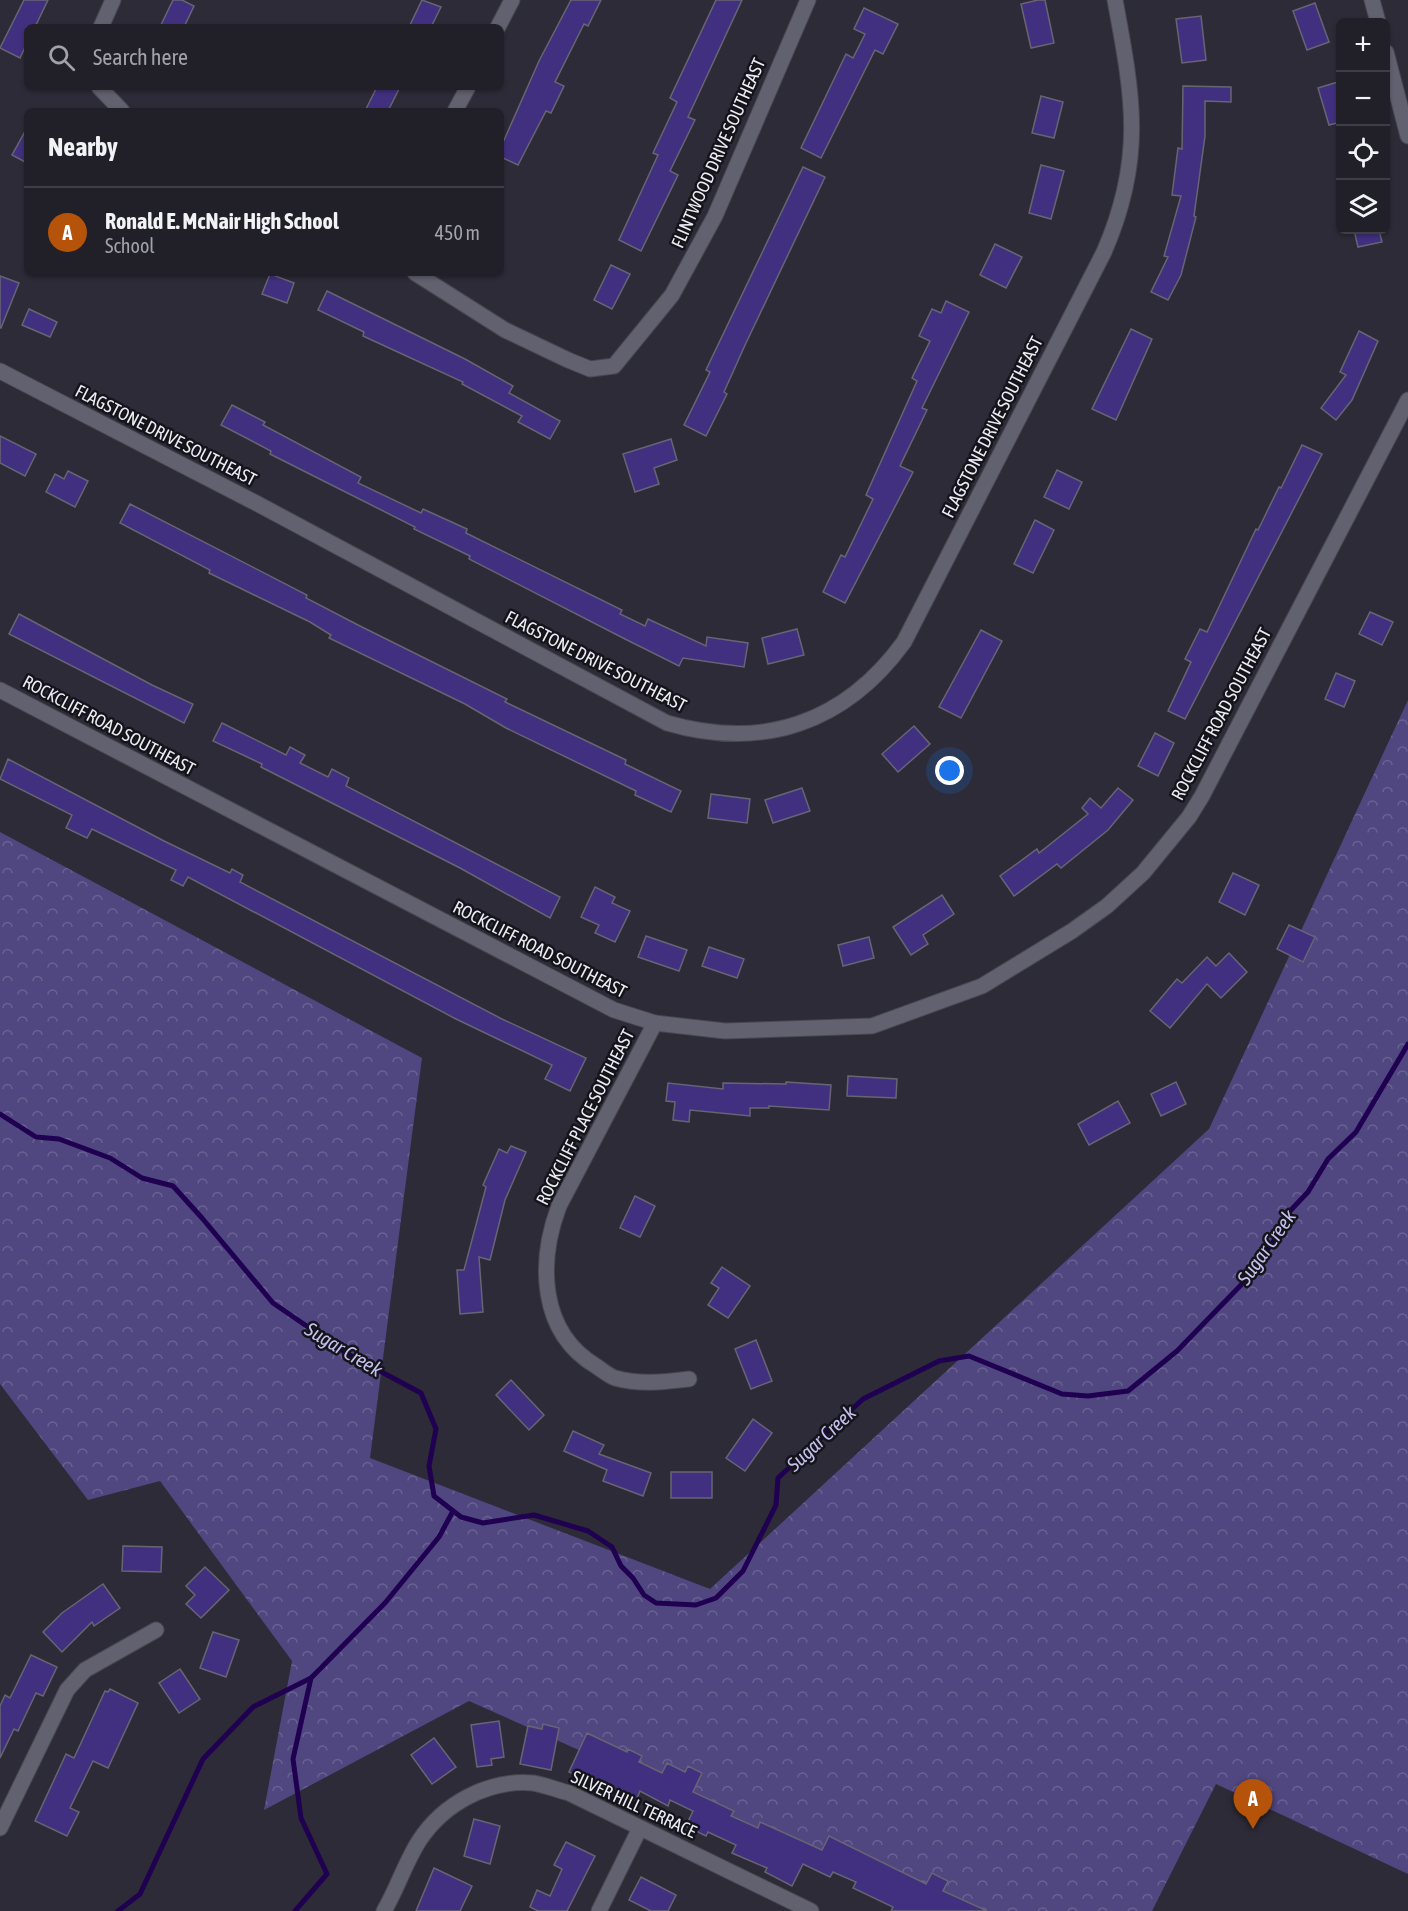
<!DOCTYPE html>
<html lang="en">
<head>
<meta charset="utf-8">
<style>
  body { margin:0; font-family:"Asap Condensed",sans-serif; background:#292831; color:#f1f3f6 }
  .controls { position:absolute; right:18px; top:18px; display:grid; overflow:hidden; border-radius:9px; box-shadow:0 2px 4px #0004 }
  .controls button { width:54px; height:54px; display:grid; place-items:center; padding:0; border:0; border-bottom:2px solid #3e3e46; background:#212029; color:#f1f3f6; font:30px sans-serif }
  .you { position:absolute; left:950px; top:771px; width:21px; height:21px; margin:-15px; border:4px solid #fff; border-radius:50%; background:#1a73e8; box-shadow:0 0 0 9px #1a73e833 }
  .badge { display:grid; place-items:center; width:39px; height:39px; border-radius:50%; background:#b45309; color:#fff; font-size:20px; font-weight:700 }
  .pin { position:absolute; translate:-50% -50px; filter:drop-shadow(0 2px 3px #0008) }
  .pin::after { content:''; position:absolute; top:32px; width:21px; height:18px; background:inherit; clip-path:polygon(0 0,100% 0,50% 100%) }
  .list { margin:0; padding:0; list-style:none }
  h2 { display:flex; justify-content:space-between; align-items:center; height:78px; margin:0; padding:0 24px; font-size:26px }
  h2 small { font-size:20px; font-weight:400; color:#a2a3a8 }
  .list li { display:grid; grid-template-columns:39px 1fr auto; gap:18px; align-items:center; box-sizing:border-box; height:90px; padding:0 24px; border-top:2px solid #3e3e46 }
  .list b { display:block; font-size:22px; white-space:nowrap }
  .list p { margin:0; font-size:20px; white-space:nowrap; color:#a2a3a8 }
  .list em { font-size:20px; font-style:normal; color:#a2a3a8 }
  .icon { flex:none; width:33px; height:33px; fill:none; stroke:currentColor; stroke-width:2; stroke-linecap:round; stroke-linejoin:round }
  .map { position:relative; flex:none; width:1408px; height:1911px; overflow:hidden }
  .search { position:absolute; background:#212029; box-shadow:0 2px 4px #0004; left:24px; top:24px; width:480px; height:66px; display:flex; align-items:center; gap:15px; box-sizing:border-box; padding:0 21px; border-radius:9px; color:#a2a3a8; font-size:22px }
  .panel { position:absolute; background:#212029; box-shadow:0 2px 4px #0004; left:24px; top:108px; width:480px; height:168px; border-radius:9px }
  .map>svg:first-child { display:block }
  .forest { fill:url(#forest-crowns) }
  .lines { fill:none; stroke-linecap:round; stroke-linejoin:round }
  .stream { stroke:#1f0051; stroke-width:5 }
  .building { fill:#41307f; stroke:#666573; stroke-width:1.5 }
  .minor-casing { stroke:#484751; stroke-width:17 }
  .minor { stroke:#62616f; stroke-width:15 }
  .labels { text-anchor:middle; dominant-baseline:central; stroke-width:5; stroke-linejoin:round; paint-order:stroke }
  .street-label { font-size:18px; fill:#ececf4; stroke:#15141a }
  .water-label { font-size:20px; font-style:italic; fill:#c4c0ee; stroke:#15141a }
</style>
</head>
<body>
<div class="map">
<svg width="1408" height="1911" viewBox="0 0 1408 1911">
  <defs>
    <pattern id="forest-crowns" width="20" height="18" patternUnits="userSpaceOnUse" patternTransform="scale(1.5)"><rect width="20" height="18" fill="#504780"/><path d="M2 6a3 3 0 1 1 6 0M12 15a3 3 0 1 1 6 0" fill="none" stroke="#696293"/></pattern>
  </defs>
  <rect width="100%" height="100%" fill="#2c2b37"/>
  <path class="forest" d="M1408 700V1874L1216 1784 1152 1911H940L469 1701 264 1810 292 1661 160 1481 88 1500 0 1384V832L422 1058 370 1458 710 1589 1209 1129Z"/>
  <g class="lines">
    <g class="stream">
      <path d="M0 1114 36 1137 59 1139 110 1158 142 1178 173 1186 202 1218 273 1303 346 1353 421 1393 436 1429 429 1466 434 1496 461 1517 483 1523 534 1515 588 1531 612 1547 621 1566 633 1578 644 1595 656 1603 696 1605 716 1598 743 1571 776 1505 778 1478 863 1399 939 1361 969 1356 1062 1394 1088 1396 1128 1391 1177 1351 1241 1285 1273 1242 1289 1212 1308 1192 1328 1159 1356 1132 1408 1044"/>
      <path d="M118 1911 140 1894 203 1759 253 1707 311 1678 385 1603 439 1537 453 1511"/>
      <path d="M295 1911 327 1874 301 1818 293 1759 311 1678"/>
    </g>
  </g>
  <g class="building">
    <path d="M24 0H48L35 27H27V43L20 58 0 48Z"/>
    <path d="M173 0H182L194 6 184 27H160Z"/>
    <path d="M422 0 441 7 431 27H409Z"/>
    <path d="M571 0H601L588 26 584 24 555 82 564 86 551 113 546 111 518 165 501 157V147L539 61Z"/>
    <path d="M716 0H742L688 117 695 120 670 171 678 175 641 251 619 240 658 155 653 153 677 102 670 98Z"/>
    <path d="M1038 0H1045L1054 43 1031 48 1021 4Z"/>
    <path d="M1315 3 1329 42 1307 50 1293 11Z"/>
    <path d="M864 8 898 24 883 54 875 50 821 158 801 148 846 54 853 58 865 34 854 29Z"/>
    <path d="M1201 16 1206 60 1182 63 1176 19Z"/>
    <path d="M1338 82 1341 91V122L1329 125 1318 88Z"/>
    <path d="M1183 86 1231 87V102L1205 101V136L1194 216 1196 217 1181 275 1168 300 1151 292 1168 257 1164 256 1181 196 1172 195 1178 148 1182 149Z"/>
    <path d="M377 87H400L388 111H365Z"/>
    <path d="M1041 96 1063 102 1054 138 1032 133Z"/>
    <path d="M27 128V163L12 155Z"/>
    <path d="M1041 165 1064 171 1051 219 1029 213Z"/>
    <path d="M803 167 825 177 746 343 724 392 727 394 706 436 684 425 710 372 706 370Z"/>
    <path d="M1354 230H1379L1382 242 1358 247Z"/>
    <path d="M995 244 1022 257 1006 288 980 275Z"/>
    <path d="M611 265 630 274 612 309 594 300Z"/>
    <path d="M270 274 294 283 287 303 262 294Z"/>
    <path d="M0 276 19 283 1 328H0Z"/>
    <path d="M327 291 465 359 513 386 509 393 560 421 550 439 518 422 522 416 462 384 463 382 363 336 364 332 318 310Z"/>
    <path d="M946 301 969 312 922 408 927 410 900 466 913 472 845 603 823 592 841 555 845 557 873 499 866 495 917 381 912 378 930 341 919 336 932 309 941 313Z"/>
    <path d="M29 309 57 322 50 337 22 325Z"/>
    <path d="M1131 329 1152 339 1116 420 1092 409Z"/>
    <path d="M1359 331 1378 341 1352 400 1336 420 1321 408 1346 375 1340 372Z"/>
    <path d="M232 405 265 422 263 425 361 477 358 483 421 513 423 509 467 529 466 533 622 610 620 614 645 626 648 619 706 646 707 637 748 643 744 667 683 658 679 666 625 639 469 559 470 556 414 529 415 527 270 454 271 451 221 425Z"/>
    <path d="M0 436 36 454 25 476 0 463Z"/>
    <path d="M671 439 677 460 654 468 659 484 635 492 623 454Z"/>
    <path d="M1302 445 1322 454 1185 719 1168 711 1191 662 1185 659 1200 629 1207 632 1256 529 1258 530 1279 487 1281 488Z"/>
    <path d="M1057 470 1082 482 1069 509 1044 497Z"/>
    <path d="M68 471 88 481 75 507 46 492 55 474 64 479Z"/>
    <path d="M130 504 307 595 306 598 358 625 507 699 505 702 626 760 625 764 681 791 671 812 635 795 636 791 506 728 465 704 329 638 331 635 310 622 209 573 210 570 120 523Z"/>
    <path d="M1035 520 1054 530 1033 573 1014 564Z"/>
    <path d="M1370 612 1393 622 1382 645 1359 634Z"/>
    <path d="M19 614 152 685 193 704 184 723 9 634Z"/>
    <path d="M797 629 804 655 768 664 762 638Z"/>
    <path d="M981 630 1002 641 961 718 939 707Z"/>
    <path d="M1336 673 1355 681 1344 707 1325 699Z"/>
    <path d="M222 723 286 755 290 747 305 755 300 763 328 777 332 769 349 778 346 786 560 897 550 918 460 868 261 767 262 764 213 741Z"/>
    <path d="M914 726 930 744 898 772 882 754Z"/>
    <path d="M1155 733 1174 743 1158 776 1138 766Z"/>
    <path d="M8 759 164 841 230 873 232 869 243 875 240 882 502 1019 586 1058 570 1091 545 1079 552 1065 456 1019 188 877 183 886 171 880 176 870 143 854 92 829 87 838 66 828 72 815 0 779Z"/>
    <path d="M802 788 810 811 773 823 765 800Z"/>
    <path d="M1118 788 1133 800 1108 830 1061 868 1057 864 1014 896 1000 876 1037 849 1039 853 1088 814 1082 808 1090 798 1101 808Z"/>
    <path d="M711 794 750 799 747 823 708 818Z"/>
    <path d="M1233 873 1259 885 1245 915 1219 902Z"/>
    <path d="M595 887 615 897 612 903 630 911 615 942 595 933 599 925 581 917Z"/>
    <path d="M942 895 954 914 923 935 928 944 911 955 893 927Z"/>
    <path d="M1289 925 1315 937 1303 962 1277 949Z"/>
    <path d="M646 936 687 950 679 971 638 957Z"/>
    <path d="M869 937 874 958 843 966 838 945Z"/>
    <path d="M709 947 744 959 737 978 702 966Z"/>
    <path d="M1229 953 1247 972 1221 998 1207 984 1170 1028 1150 1011 1177 979 1182 983 1207 957 1216 966Z"/>
    <path d="M848 1076 897 1079 896 1098 847 1096Z"/>
    <path d="M786 1082 831 1085 829 1110 769 1106V1108H750V1116L690 1110 689 1122 673 1120 675 1102 666 1101 668 1083 723 1089V1083L786 1084Z"/>
    <path d="M1176 1082 1186 1104 1161 1116 1151 1094Z"/>
    <path d="M1118 1101 1130 1123 1089 1145 1078 1124Z"/>
    <path d="M511 1146 526 1152 505 1200 490 1260 479 1257 483 1312 460 1314 457 1270H464L486 1187 483 1185 499 1149 507 1153Z"/>
    <path d="M635 1196 655 1206 640 1237 620 1228Z"/>
    <path d="M722 1267 750 1286 728 1318 708 1305 719 1288 711 1283Z"/>
    <path d="M756 1340 772 1381 751 1389 735 1349Z"/>
    <path d="M511 1380 544 1415 529 1430 496 1395Z"/>
    <path d="M753 1419 772 1433 745 1471 726 1458Z"/>
    <path d="M573 1431 604 1445 599 1454 651 1473 643 1496 603 1481 607 1470 564 1451Z"/>
    <rect x="671" y="1472" width="41" height="26"/>
    <path d="M123 1546 162 1547 161 1572 122 1571Z"/>
    <path d="M205 1567 229 1590 201 1618 186 1604 195 1595 186 1586Z"/>
    <path d="M103 1584 120 1608 94 1626 92 1622 62 1652 43 1632 62 1613Z"/>
    <path d="M213 1632 239 1640 226 1677 200 1668Z"/>
    <path d="M31 1655 57 1667 43 1696 36 1693 18 1731 14 1729 0 1758V1706L5 1695 10 1698Z"/>
    <path d="M180 1669 200 1699 179 1713 159 1683Z"/>
    <path d="M110 1689 138 1703 108 1768 93 1761 70 1808 79 1812 67 1836 35 1821 66 1754 74 1758 105 1691 108 1692Z"/>
    <path d="M499 1721 504 1757 491 1759 492 1765 477 1767 471 1725Z"/>
    <path d="M543 1724 559 1728 551 1770 520 1764 528 1726 542 1729Z"/>
    <path d="M587 1733 627 1752 628 1749 642 1756 639 1762 662 1773 667 1763 685 1772 688 1766 702 1773 693 1792 734 1811 731 1816 758 1828 760 1822 822 1850 829 1836 926 1884 932 1873 948 1881 943 1891 987 1911H891L893 1907 853 1888 856 1882 833 1872 830 1877 803 1864 792 1886 765 1872 767 1868 732 1853 736 1845 708 1832 706 1836 686 1826 693 1811 670 1800 668 1806 640 1791 636 1801 621 1794 619 1799 608 1793 609 1791 569 1772Z"/>
    <path d="M434 1738 456 1767 432 1784 411 1755Z"/>
    <path d="M474 1819 500 1826 490 1864 464 1856Z"/>
    <path d="M566 1842 595 1856 567 1911H538L530 1907 537 1890 550 1896 562 1869 554 1865Z"/>
    <path d="M434 1868 472 1886 460 1911H416Z"/>
    <path d="M641 1877 676 1895 668 1911H651L629 1900Z"/>
  </g>
  <g class="lines">
    <g class="minor-casing">
      <g id="minor">
        <path d="M1372 0 1378 22"/>
        <path d="M101 27 113 0"/>
        <path d="M498 27 512 0"/>
        <path d="M1386 52 1408 136"/>
        <path d="M99 87 122 111"/>
        <path d="M455 111 468 87"/>
        <path d="M415 273 505 330 568 360 590 369 614 366 672 295 715 216 808 0"/>
        <path d="M0 371 256 503 667 723C763 751 845 723 904 642L1104 252C1145 158 1133 97 1115 0"/>
        <path d="M0 690 614 1010 655 1023 725 1031 872 1026 982 986 1072 931 1107 906 1143 873 1189 817 1202 796 1408 400"/>
        <path d="M655 1023 559 1206C538 1262 539 1332 596 1366 602 1370 609 1376 615 1378 640 1385 664 1382 689 1379"/>
        <path d="M0 1828 67 1690 85 1670 156 1630"/>
        <path d="M384 1911C397 1889 405 1863 419 1841 443 1804 488 1779 533 1783 545 1785 557 1790 569 1793L811 1911"/>
        <path d="M599 1911 640 1828"/>
      </g>
    </g>
    <use href="#minor" class="minor"/>
  </g>
  <g class="labels">
    <g class="street-label">
      <text transform="translate(718 153) rotate(-66)">FLINTWOOD DRIVE SOUTHEAST</text>
      <text transform="translate(992 427) rotate(-63)">FLAGSTONE DRIVE SOUTHEAST</text>
      <text transform="translate(166 435) rotate(27)">FLAGSTONE DRIVE SOUTHEAST</text>
      <text transform="translate(596 661) rotate(27)">FLAGSTONE DRIVE SOUTHEAST</text>
      <text transform="translate(1221 714) rotate(-62)">ROCKCLIFF ROAD SOUTHEAST</text>
      <text transform="translate(109 725) rotate(28)">ROCKCLIFF ROAD SOUTHEAST</text>
      <text transform="translate(540 949) rotate(27)">ROCKCLIFF ROAD SOUTHEAST</text>
      <text transform="translate(585 1117) rotate(-63)">ROCKCLIFF PLACE SOUTHEAST</text>
      <text transform="translate(634 1804) rotate(25)">SILVER HILL TERRACE</text>
    </g>
    <g class="water-label">
      <text transform="translate(1266 1247) rotate(-55)">Sugar Creek</text>
      <text transform="translate(344 1349) rotate(31)">Sugar Creek</text>
      <text transform="translate(821 1438) rotate(-43)">Sugar Creek</text>
    </g>
  </g>
</svg>
<div class="controls">
<button>+</button>
<button>−</button>
<button><svg class="icon" aria-label="locate" viewBox="0 0 24 24"><circle cx="12" cy="12" r="6"/><path d="M12 2v4M12 18v4M2 12h4M18 12h4"/></svg></button>
<button><svg class="icon" aria-label="layers" viewBox="0 0 24 24"><path d="M12 4l9 5-9 5-9-5zM3 14l9 5 9-5"/></svg></button>
</div>
<div class="you"></div>
<div class="pin badge" style="left:1253px;top:1829px">A</div>
<div class="search"><svg class="icon" aria-label="search" viewBox="0 0 24 24"><circle cx="10" cy="10" r="6"/><path d="M15 15l6 6"/></svg>Search here</div>
<section class="panel">
<h2>Nearby<small></small></h2>
<ul class="list">
<li><span class="badge">A</span><div><b>Ronald E. McNair High School</b><p>School</p></div><em>450 m</em></li>
</ul>
</section>
</div>
</body>
</html>
